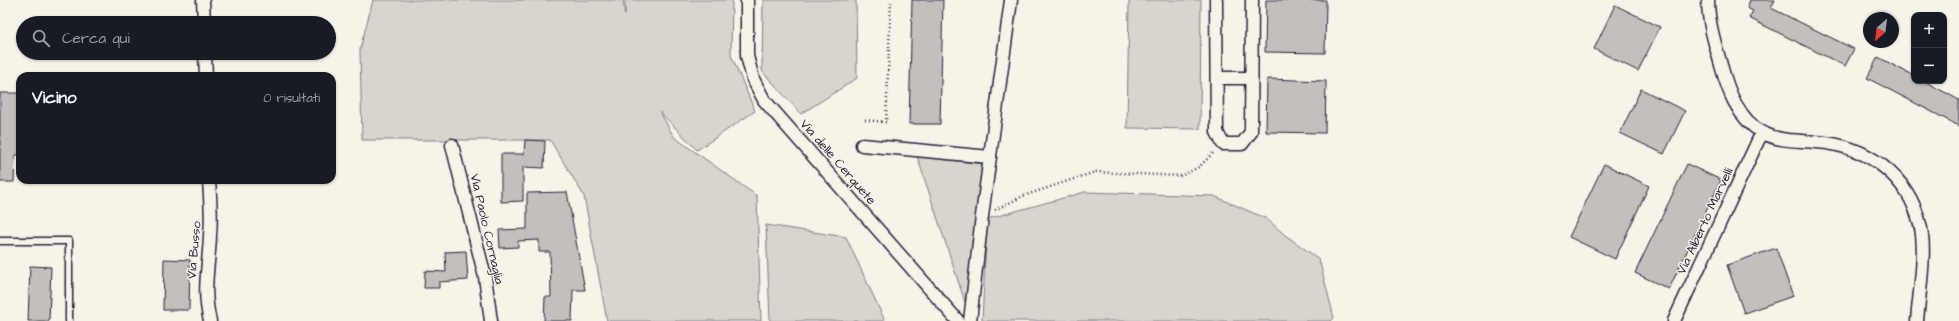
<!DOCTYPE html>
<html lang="it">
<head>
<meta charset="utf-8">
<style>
  body { margin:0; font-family:"Architects Daughter",sans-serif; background:#20242c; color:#f1f3f6 }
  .controls { position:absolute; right:12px; top:12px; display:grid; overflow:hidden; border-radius:8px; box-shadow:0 1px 3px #0004 }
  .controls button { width:36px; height:36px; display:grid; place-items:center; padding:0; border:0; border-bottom:1px solid #363941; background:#171b24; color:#f1f3f6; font:20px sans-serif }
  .compass { position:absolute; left:1863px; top:12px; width:36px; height:36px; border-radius:50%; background:#171b24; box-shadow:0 1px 3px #0004; rotate:208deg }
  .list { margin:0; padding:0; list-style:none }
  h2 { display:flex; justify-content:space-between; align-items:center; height:52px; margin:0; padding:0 16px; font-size:17px }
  h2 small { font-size:13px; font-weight:400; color:#9ea1a6 }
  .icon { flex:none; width:22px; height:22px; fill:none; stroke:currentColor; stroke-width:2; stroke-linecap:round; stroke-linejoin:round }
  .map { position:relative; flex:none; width:1959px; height:321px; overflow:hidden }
  .search { position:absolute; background:#171b24; box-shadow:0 1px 3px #0004; left:16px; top:16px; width:320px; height:44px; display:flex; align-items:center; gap:10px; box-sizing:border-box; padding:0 14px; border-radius:22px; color:#9ea1a6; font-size:15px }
  .panel { position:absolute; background:#171b24; box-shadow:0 1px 3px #0004; left:16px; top:72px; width:320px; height:112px; border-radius:12px }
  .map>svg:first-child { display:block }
  .green { fill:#d8d5cf; stroke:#7d7c85 }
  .building { fill:#c2bfbd; stroke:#22223b }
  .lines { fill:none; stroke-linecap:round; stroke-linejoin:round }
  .lane-casing { stroke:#22223b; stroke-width:9 }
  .street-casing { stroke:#22223b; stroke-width:15 }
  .path { stroke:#22223b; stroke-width:2.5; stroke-dasharray:1 3; stroke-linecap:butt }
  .lane { stroke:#f7f3e8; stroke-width:6 }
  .street { stroke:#f7f3e8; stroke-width:12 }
  .labels { text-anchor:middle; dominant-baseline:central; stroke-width:3; stroke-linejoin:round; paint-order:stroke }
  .street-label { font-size:13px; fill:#22223b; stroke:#f7f3e8 }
</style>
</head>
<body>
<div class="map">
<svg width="1959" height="321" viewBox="0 0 1959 321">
  <rect width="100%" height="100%" fill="#f7f3e8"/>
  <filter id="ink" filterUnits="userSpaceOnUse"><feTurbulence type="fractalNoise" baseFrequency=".025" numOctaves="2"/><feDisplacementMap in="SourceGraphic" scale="8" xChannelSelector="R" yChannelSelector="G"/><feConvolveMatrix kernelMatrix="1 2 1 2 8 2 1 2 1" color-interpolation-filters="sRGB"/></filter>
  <g filter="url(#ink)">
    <g class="green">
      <path d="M373 0H623L625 15V0H732L731 55 755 111 697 150 660 112 674 137 757 196 761 321H607L584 196 550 140H362L360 49Z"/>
      <path d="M763 0H856L857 78 801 114 762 71Z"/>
      <path d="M1129 0H1201L1200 129 1127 128Z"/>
      <path d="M917 156 983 164 966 305Z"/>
      <path d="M1085 192 1214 196 1267 219 1285 235 1319 259 1334 318 1331 321H982L987 219Z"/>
      <path d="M766 225 846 237 885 321H770Z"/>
    </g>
    <g class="building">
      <path d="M912 0H943L940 124H909Z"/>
      <path d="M1266 0H1326L1325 53 1265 52Z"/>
      <path d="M1750 0H1775L1771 8 1854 49 1845 66 1749 18 1753 11 1747 8Z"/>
      <path d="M1615 5 1660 27 1638 71 1594 49Z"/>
      <path d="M1878 57 1914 76V81H1924L1959 100V126L1867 78Z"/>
      <path d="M1267 79 1326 81 1325 133 1266 132Z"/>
      <path d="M1641 89 1685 111 1664 154 1620 133Z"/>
      <path d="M0 93H20V155H15L14 182H0Z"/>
      <path d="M525 140 545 141 544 168 523 167V201L501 202V154H524Z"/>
      <path d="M1604 164 1649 186 1615 259 1569 237Z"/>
      <path d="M1687 164 1721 180 1669 289 1635 273Z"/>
      <path d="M567 192 585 290H573L572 321H544L545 297H551L550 252H539V240L518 241V247L500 248 499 230 527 229V193Z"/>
      <path d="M1776 248 1793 296 1744 313 1727 265Z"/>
      <path d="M466 251 468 280 439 282V288H424L425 271 446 272 445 252Z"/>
      <path d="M164 259 190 260 189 310H163Z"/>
      <path d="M30 266 51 267 49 321H28Z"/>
    </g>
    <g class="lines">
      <g class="lane-casing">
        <path id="lane" d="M0 241H69V321"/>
      </g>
      <g class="street-casing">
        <g id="street">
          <path d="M203 0 204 23"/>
          <path d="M747 0V56L753 79 764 100 958 321"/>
          <path d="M1216 0 1217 132 1223 144H1242L1251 132 1252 0"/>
          <path d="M1708 0C1708 22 1715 44 1721 65 1728 91 1738 119 1763 133 1781 142 1797 140 1816 142 1866 145 1908 175 1920 224 1927 250 1919 294 1917 321"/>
          <path d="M205 53 206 76"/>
          <path d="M1217 78H1251"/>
          <path d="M452 145 485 277 491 321"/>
          <path d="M862 145 990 157"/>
          <path d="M209 180C210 198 212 217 210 235 209 267 202 289 210 321"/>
          <path d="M970 321 982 216 1011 0"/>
          <path d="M1674 321 1762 132"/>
        </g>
      </g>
      <g class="path">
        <path d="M865 120 886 122 891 0"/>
        <path d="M995 210 1023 196 1095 172 1181 176 1199 167 1214 152"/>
      </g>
      <use href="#lane" class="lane"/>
      <use href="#street" class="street"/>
    </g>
  </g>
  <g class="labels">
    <g class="street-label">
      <text transform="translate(838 162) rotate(49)">Via delle Cerquete</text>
      <text transform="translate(1705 221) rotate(-65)">Via Alberto Marvelli</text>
      <text transform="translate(487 229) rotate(77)">Via Paolo Cornaglia</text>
      <text transform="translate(194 250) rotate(-85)">Via Busso</text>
    </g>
  </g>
</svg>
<div class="controls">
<button>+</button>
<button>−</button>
</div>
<svg class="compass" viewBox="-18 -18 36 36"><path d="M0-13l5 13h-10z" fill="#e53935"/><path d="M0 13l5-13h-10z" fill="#9ea1a6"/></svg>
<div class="search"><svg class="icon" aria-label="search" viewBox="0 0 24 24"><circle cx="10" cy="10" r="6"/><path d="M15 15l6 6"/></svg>Cerca qui</div>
<section class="panel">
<h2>Vicino<small>0 risultati</small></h2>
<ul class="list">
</ul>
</section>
</div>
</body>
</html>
